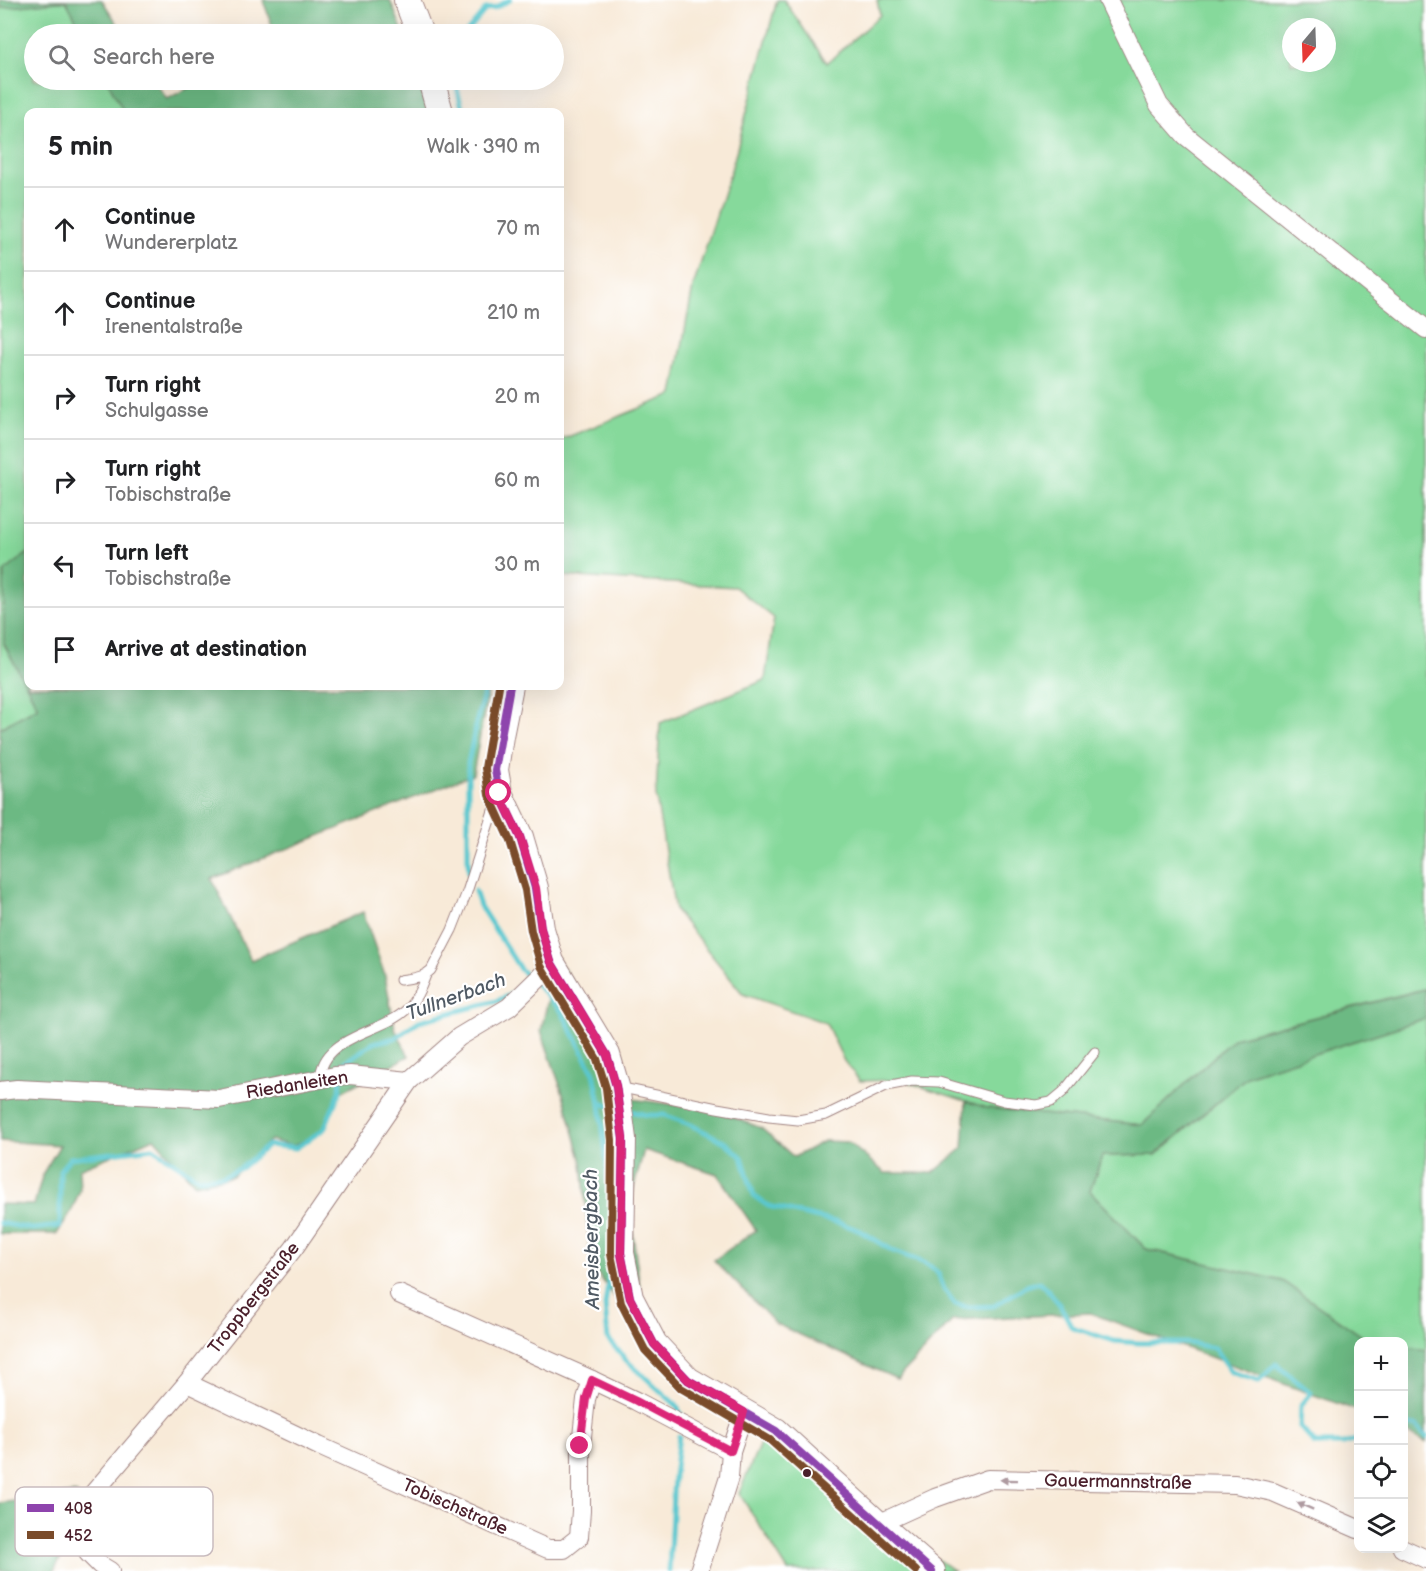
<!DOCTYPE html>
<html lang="en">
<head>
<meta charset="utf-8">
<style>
  body { margin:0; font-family:"Balsamiq Sans",sans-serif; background:#f6f6f6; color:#202124 }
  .controls { position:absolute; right:18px; bottom:18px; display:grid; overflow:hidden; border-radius:12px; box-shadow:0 6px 24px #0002 }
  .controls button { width:54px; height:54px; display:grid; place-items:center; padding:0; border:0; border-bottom:2px solid #e0e0e0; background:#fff; color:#202124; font:30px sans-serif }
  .compass { position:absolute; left:1282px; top:18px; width:54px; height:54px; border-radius:50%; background:#fff; box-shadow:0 6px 24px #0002; rotate:199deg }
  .stop { position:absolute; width:18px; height:18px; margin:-14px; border:4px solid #db2777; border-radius:50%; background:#fff }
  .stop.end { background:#db2777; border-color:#fff; box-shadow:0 2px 6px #0008 }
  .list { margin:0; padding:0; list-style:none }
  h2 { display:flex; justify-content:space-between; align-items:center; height:78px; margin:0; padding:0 24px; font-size:26px }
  h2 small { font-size:20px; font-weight:400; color:#757577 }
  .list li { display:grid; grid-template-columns:39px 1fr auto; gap:18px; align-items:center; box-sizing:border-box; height:84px; padding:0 24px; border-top:2px solid #e0e0e0 }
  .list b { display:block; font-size:22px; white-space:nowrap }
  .list p { margin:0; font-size:20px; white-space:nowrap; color:#757577 }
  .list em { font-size:20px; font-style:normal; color:#757577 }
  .icon { flex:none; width:33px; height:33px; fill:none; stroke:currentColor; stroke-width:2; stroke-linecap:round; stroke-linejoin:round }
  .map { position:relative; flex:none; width:1426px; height:1571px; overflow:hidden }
  .search { position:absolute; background:#fff; box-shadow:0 6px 24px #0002; left:24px; top:24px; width:540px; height:66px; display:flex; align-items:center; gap:15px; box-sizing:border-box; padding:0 21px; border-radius:33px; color:#757577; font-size:22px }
  .panel { position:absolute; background:#fff; box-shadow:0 6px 24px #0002; left:24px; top:108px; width:540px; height:582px; border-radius:12px }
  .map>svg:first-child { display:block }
  .green { fill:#86d99b; stroke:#687c63; stroke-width:1.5; fill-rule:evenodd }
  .forest { fill:#6cb983; stroke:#5b6c57; stroke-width:1.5 }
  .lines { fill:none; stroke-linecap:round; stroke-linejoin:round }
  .stream { stroke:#5ac7cf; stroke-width:5 }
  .lane-casing { stroke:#a18482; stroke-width:11 }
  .street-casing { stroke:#a18482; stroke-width:20 }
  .secondary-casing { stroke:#a18482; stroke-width:28 }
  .lane { stroke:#fff; stroke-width:9 }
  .street { stroke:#fff; stroke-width:18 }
  .secondary { stroke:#fff; stroke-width:26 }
  .bus-1-casing { stroke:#fff; stroke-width:12 }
  .bus-2-casing { stroke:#fff; stroke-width:12 }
  .bus-1 { stroke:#8e44ad; stroke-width:8 }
  .bus-2 { stroke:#7a4b2a; stroke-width:8 }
  .oneway { fill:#ae9aa0 }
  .route { stroke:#db2777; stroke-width:8 }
  .bus-dot { fill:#4a1f2b; stroke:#fff; stroke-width:2 }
  .labels { text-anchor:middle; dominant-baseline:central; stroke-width:4.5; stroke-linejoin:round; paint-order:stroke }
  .street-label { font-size:18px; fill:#4a1f2b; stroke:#fff }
  .water-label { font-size:20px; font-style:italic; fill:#505a64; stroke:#fff }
  .key { fill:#fff; stroke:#c9bcbf; stroke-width:1.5 }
  .key-label { font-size:16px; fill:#4a1f2b }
</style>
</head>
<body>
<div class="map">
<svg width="1426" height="1571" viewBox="0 0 1426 1571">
  <rect width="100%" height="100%" fill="#fff"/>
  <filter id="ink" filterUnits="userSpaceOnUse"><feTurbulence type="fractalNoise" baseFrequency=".0167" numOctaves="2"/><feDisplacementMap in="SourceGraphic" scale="12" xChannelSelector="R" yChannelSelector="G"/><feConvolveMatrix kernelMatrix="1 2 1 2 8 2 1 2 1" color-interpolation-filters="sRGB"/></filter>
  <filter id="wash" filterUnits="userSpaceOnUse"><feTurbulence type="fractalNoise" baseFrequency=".008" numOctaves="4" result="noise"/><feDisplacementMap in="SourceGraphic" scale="24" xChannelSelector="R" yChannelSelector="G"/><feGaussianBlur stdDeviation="1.35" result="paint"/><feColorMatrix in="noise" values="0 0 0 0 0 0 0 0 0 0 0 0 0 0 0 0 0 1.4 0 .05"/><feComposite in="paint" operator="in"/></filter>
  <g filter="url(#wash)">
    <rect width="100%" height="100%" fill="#f8ead8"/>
    <g class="green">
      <path d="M777 0H784L827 63 880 15 877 0H1426V993L1424 989 1234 1038 1142 1125 987 1108 901 1080 860 1081 844 1061 826 1023 743 994 675 910 656 797 660 723 765 680 774 618 735 587 562 576 560 550V440L673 395 693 287 732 167ZM1291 27H1327V63H1291Z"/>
      <path d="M67 1 84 34H34V80H107L124 112H28V553L4 572V644L38 707 0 728V8Z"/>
      <path d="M1426 1018V1350L1404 1347V1342L1369 1341 1282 1281 1146 1249 1090 1191 1102 1156 1156 1155 1249 1075Z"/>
      <path d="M762 1439 768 1441 954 1571H788L739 1493Z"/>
    </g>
    <g class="forest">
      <path d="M0 0H102L124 34H84L66 1 0 8Z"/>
      <path d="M263 0H390L404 34H275Z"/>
      <path d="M107 80H154L167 99 204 80H419L430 112H124Z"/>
      <path d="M28 553V686H489L473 774 212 879 251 960 363 912 385 976 395 1029 409 1056 339 1093 323 1131 293 1146 270 1140 233 1176 195 1184 154 1138 79 1169 80 1190 71 1212 57 1234H0V1204L34 1205 43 1173 60 1145 0 1141V728L38 707 4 644V572Z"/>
      <path d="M557 958 618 1055 632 1099 715 1110 761 1128 794 1157 824 1141 848 1142 885 1173H933L963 1148 966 1101 987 1108 1142 1125 1234 1038 1425 989 1426 1018 1249 1075 1155 1155 1102 1156 1090 1191 1146 1249 1282 1281 1369 1341 1358 1342V1411L1090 1313 953 1320 897 1379 776 1324 714 1260 756 1230 717 1174 644 1150 629 1204 640 1288 617 1300 591 1265 582 1162 563 1094 541 1031Z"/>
      <path d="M1404 1347 1426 1350V1443L1404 1431Z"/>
      <path d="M77 1493 75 1513 76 1549 66 1548 54 1571H0V1503Z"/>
    </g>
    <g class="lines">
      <g class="stream">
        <path d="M465 34 486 9 494 8 510 0"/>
        <path d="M455 80 463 112"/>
        <path d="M469 873 468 859V763L478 715 486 686"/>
        <path d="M475 891 480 906 520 969 546 994 562 1012 594 1073 600 1103 610 1193"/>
        <path d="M600 1103 611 1106"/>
        <path d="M626 1110 647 1115H664L689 1124 725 1142 742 1157 754 1196 768 1206 839 1223 859 1230 893 1251 927 1264 938 1273 944 1289 955 1304 969 1307 994 1306 1026 1286 1039 1282C1055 1295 1063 1310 1072 1327L1114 1341 1139 1343H1188L1214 1348 1231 1372 1259 1381 1276 1364 1311 1393 1301 1406 1300 1427 1315 1444H1344L1358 1439"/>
        <path d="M0 1223 32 1229 60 1226V1170L70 1158 153 1148 198 1178 223 1176 241 1168 268 1145 296 1148 324 1129 340 1091 342 1064 373 1043 395 1038 419 1021 497 1001 512 994"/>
        <path d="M611 1262 605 1305 608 1339 627 1361 676 1405 683 1418"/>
        <path d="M1404 1424 1416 1426 1426 1437"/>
        <path d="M669 1571 674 1476 679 1436"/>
      </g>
    </g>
  </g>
  <g filter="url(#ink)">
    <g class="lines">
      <g class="lane-casing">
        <g id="lane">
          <path d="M400 980C411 978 423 978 431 970L452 930 467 892 497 798"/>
          <path d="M320 1079C322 1034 383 1034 408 1008 417 999 422 986 426 975"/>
          <path d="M618 1087 717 1108 769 1117 798 1120 826 1115 886 1086 912 1081 939 1082 1004 1101 1036 1105 1051 1102 1063 1092 1095 1052"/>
        </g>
      </g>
      <g class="street-casing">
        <g id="street">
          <path d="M1108 0 1159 105 1186 136 1426 329"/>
          <path d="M0 1091 17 1089 219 1099 335 1076 350 1075 409 1081"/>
          <path d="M399 1294 592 1380"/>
          <path d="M187 1383 319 1446 548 1549H564L579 1537 581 1511V1446L586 1399 592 1380 636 1401 731 1451"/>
          <path d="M878 1524 935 1498 988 1479 1235 1484 1273 1492 1358 1529"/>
          <path d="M1402 1548 1426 1559"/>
          <path d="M110 1571 100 1565 88 1553 83 1539 85 1503 187 1383 294 1248 409 1081 459 1037 509 1007 542 975 551 962"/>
          <path d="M699 1571 729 1477 731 1451 744 1412"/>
        </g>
      </g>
      <g class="secondary-casing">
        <g id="secondary">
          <path d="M407 0 420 34"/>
          <path d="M431 80 440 112"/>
          <path d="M510 686 500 736 495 770 499 793 520 837 535 888 541 929 551 962 607 1055 616 1086 623 1139 621 1253 630 1298 654 1344 688 1380 776 1431 878 1524 932 1571"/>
        </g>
      </g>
      <use href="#lane" class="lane"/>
      <use href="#street" class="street"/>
      <use href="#secondary" class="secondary"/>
      <g class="bus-1-casing">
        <path id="bus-1" d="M510 686 495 770 499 793 520 837 535 888 541 929 551 962 607 1055 616 1086 623 1139 621 1253 630 1298 654 1344 688 1380 776 1431 932 1571"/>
      </g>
      <g class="bus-2-casing">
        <path id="bus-2" d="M499 686 485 768 489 795 510 841 525 890 531 931 541 966 597 1059 606 1088 612 1140 611 1254 621 1303 645 1350 681 1388 770 1440 916 1571"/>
      </g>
      <use href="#bus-1" class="bus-1"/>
      <use href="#bus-2" class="bus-2"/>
    </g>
    <defs><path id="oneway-solid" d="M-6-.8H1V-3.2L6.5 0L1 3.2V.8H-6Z" transform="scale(1.5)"/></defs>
    <g class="oneway">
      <use href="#oneway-solid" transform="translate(1009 1480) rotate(-179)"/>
      <use href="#oneway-solid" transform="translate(1305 1506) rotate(-156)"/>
    </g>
  </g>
  <g class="lines" filter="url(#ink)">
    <path class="route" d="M499 793 520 837 536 888 541 929 551 962 607 1055 616 1086 623 1138 621 1253 630 1298 654 1344 688 1380 744 1412 731 1451 636 1401 592 1380 586 1399 580 1446"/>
  </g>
  <circle class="bus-dot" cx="807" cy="1473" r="5"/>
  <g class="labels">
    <g class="street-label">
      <text transform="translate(297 1085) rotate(-9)">Riedanleiten</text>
      <text transform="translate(254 1298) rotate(-52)">Troppbergstraße</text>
      <text transform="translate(1118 1482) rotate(1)">Gauermannstraße</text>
      <text transform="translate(455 1507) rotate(24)">Tobischstraße</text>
    </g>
    <g class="water-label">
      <text transform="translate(456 997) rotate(-20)">Tullnerbach</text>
      <text transform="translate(592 1239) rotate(-91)">Ameisbergbach</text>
    </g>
  </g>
  <rect x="15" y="1487" width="198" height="69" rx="9" class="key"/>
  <rect x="27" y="1504" width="27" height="8" fill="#8e44ad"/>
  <rect x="27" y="1531" width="27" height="8" fill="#7a4b2a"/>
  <g class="key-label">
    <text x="64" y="1514">408</text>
    <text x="64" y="1541">452</text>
  </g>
</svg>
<div class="controls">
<button>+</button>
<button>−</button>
<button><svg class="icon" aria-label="locate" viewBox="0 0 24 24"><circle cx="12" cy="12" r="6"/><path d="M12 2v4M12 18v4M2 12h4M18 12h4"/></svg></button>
<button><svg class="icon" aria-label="layers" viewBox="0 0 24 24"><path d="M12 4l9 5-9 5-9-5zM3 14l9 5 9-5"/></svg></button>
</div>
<svg class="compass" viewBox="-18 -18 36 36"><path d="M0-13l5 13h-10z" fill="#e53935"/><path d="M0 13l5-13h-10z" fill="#757577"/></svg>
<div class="stop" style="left:499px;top:793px"></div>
<div class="stop end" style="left:580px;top:1446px"></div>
<div class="search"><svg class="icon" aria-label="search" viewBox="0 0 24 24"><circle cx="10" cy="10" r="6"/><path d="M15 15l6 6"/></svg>Search here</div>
<section class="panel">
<h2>5 min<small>Walk · 390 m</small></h2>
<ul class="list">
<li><svg class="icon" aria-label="ahead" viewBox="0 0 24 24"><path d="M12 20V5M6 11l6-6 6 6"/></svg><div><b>Continue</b><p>Wundererplatz</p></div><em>70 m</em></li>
<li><svg class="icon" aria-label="ahead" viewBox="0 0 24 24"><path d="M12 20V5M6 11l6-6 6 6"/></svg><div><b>Continue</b><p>Irenentalstraße</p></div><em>210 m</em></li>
<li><svg class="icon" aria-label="right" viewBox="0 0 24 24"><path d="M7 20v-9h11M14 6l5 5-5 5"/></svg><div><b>Turn right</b><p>Schulgasse</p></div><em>20 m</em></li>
<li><svg class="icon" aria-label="right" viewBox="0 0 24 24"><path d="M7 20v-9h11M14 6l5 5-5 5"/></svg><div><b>Turn right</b><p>Tobischstraße</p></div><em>60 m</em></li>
<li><svg class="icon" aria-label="left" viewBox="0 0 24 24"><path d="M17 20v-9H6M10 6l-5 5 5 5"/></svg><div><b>Turn left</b><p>Tobischstraße</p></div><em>30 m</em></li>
<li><svg class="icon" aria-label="arrive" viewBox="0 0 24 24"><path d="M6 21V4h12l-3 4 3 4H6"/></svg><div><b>Arrive at destination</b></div></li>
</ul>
</section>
</div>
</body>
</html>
